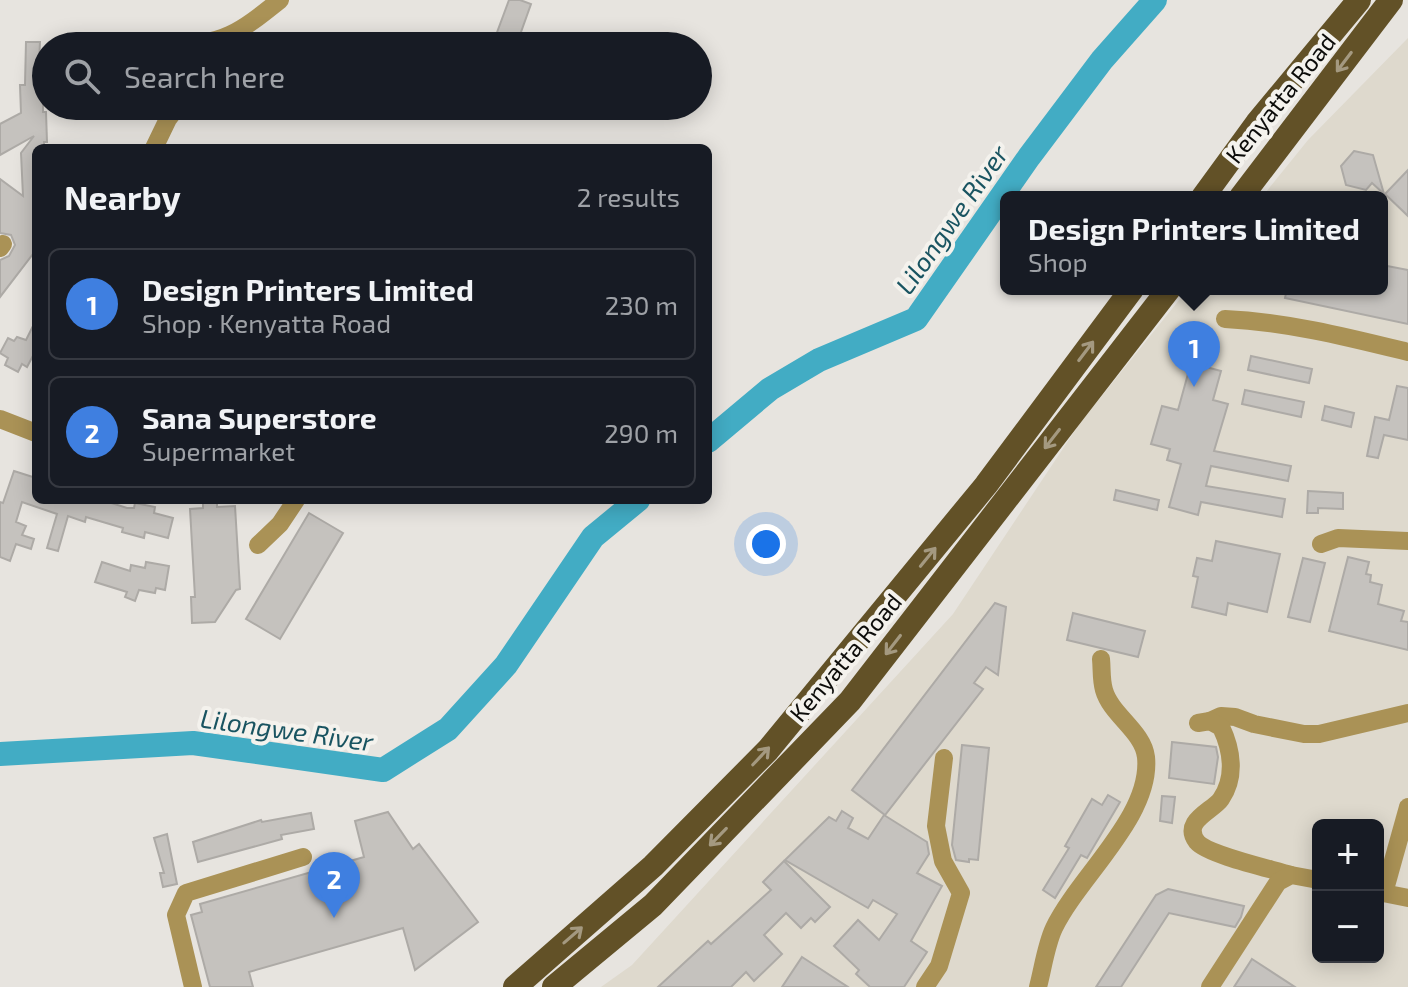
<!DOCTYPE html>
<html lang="en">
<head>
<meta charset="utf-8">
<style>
  body { margin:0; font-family:"Exo 2",sans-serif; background:#20242c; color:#f1f3f6 }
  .controls { position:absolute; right:24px; bottom:24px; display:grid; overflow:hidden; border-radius:12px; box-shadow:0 4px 20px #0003 }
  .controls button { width:72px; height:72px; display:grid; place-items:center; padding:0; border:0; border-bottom:2px solid #363941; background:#171b24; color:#f1f3f6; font:40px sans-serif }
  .you { position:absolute; left:766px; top:544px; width:28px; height:28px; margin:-20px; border:6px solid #fff; border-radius:50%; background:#1a73e8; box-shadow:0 0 0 12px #1a73e833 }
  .badge { display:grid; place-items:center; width:52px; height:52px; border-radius:50%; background:#4f8216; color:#fff; font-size:26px; font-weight:700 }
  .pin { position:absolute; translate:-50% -66px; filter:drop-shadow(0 2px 4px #0008) }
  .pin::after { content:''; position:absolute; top:42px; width:28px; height:24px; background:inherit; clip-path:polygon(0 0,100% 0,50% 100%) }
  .popup { position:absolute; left:1000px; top:191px; width:388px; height:104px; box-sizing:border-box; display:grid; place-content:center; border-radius:12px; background:#171b24; filter:drop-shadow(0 2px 6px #0005); font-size:26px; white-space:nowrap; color:#9ea1a6 }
  .popup b { font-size:30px; color:#f1f3f6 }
  .popup::after { content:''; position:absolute; left:50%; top:100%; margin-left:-16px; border:16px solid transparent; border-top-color:#171b24 }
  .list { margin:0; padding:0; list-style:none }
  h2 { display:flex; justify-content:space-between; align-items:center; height:104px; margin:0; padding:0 32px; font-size:34px }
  h2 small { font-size:26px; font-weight:400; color:#9ea1a6 }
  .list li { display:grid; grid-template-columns:52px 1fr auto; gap:24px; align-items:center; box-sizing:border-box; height:112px; margin:0 16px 16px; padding:0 16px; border:2px solid #363941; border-radius:12px }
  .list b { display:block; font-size:30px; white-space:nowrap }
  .list p { margin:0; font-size:26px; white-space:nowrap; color:#9ea1a6 }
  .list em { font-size:26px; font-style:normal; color:#9ea1a6 }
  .icon { flex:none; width:44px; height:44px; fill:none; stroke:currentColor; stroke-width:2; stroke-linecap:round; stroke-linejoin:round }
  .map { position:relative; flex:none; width:1408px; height:987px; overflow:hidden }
  .search { position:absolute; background:#171b24; box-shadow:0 4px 20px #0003; left:32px; top:32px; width:680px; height:88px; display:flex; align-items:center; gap:20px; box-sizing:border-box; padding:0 28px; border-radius:44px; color:#9ea1a6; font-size:30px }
  .panel { position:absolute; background:#171b24; box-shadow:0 4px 20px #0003; left:32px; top:144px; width:680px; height:360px; border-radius:12px }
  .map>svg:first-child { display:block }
  .built { fill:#ded9cd; fill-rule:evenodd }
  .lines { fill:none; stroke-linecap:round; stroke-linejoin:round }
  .river { stroke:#42acc4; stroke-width:24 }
  .building { fill:#c5c2be; stroke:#adaaa6; stroke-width:2 }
  .minor { stroke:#aa9256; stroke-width:18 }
  .major { stroke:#625127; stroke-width:24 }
  .oneway { stroke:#a49980 }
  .labels { text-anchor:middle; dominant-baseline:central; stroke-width:8; stroke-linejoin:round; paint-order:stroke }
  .street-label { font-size:24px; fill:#0c0c0a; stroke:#f4f2ed }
  .water-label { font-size:26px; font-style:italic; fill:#195461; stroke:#f4f2ed }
</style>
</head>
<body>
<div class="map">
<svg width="1408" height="987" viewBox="0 0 1408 987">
  <rect width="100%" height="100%" fill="#e7e4df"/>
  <path class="built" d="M1408 38V987H601L632 965 953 614 1080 423 1188 289H1382V197H1262L1308 140ZM1318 825H1378V957H1318Z"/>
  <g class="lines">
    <g class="river">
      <path d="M708 441 770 389 819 360 916 319 1029 157 1102 60 1155 0"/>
      <path d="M0 754 193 743 383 770 448 729 506 665 593 537 638 500"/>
    </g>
  </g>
  <g class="building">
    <path d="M509 0H520L531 4 516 46H492Z"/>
    <path d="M26 42H40L38 83H40V94H43V112H46L47 142H44V148H36V250L0 297V260L9 256 15 245 11 235 0 233V179L23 196 21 153 34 136 0 155V124L21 113 20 85H25Z"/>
    <path d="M1354 151 1373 155 1384 194 1372 183 1366 190 1346 185 1341 166Z"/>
    <path d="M1408 170V216L1385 194Z"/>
    <path d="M1382 265 1408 270V324L1285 298 1287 289H1382Z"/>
    <path d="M36 320V350L27 367 22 364 18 372 5 365 8 358 0 353 8 338 14 341 17 337 26 340Z"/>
    <path d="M1251 356 1312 369 1309 383 1248 370Z"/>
    <path d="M1191 363 1221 371 1213 400 1228 404 1214 451 1291 466 1288 481 1211 466 1206 486 1285 499 1282 517 1201 502 1198 515 1169 507 1181 464 1167 460 1170 449 1151 444 1162 406 1178 410Z"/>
    <path d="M1397 386 1408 388V440L1384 435 1378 458 1367 456 1375 417 1389 420Z"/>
    <path d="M1245 390 1304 402 1301 417 1242 404Z"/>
    <path d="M1325 406 1354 413 1351 427 1322 420Z"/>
    <path d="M14 471 36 478V500H102L127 508H134L135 503 155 507 154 513 173 518 168 538 145 532 144 538 122 532 123 528 86 517 85 522 68 516 58 551 47 548 57 514 22 502 16 522 26 526 22 535 34 539 31 549 16 544 10 561 0 557V502L3 503Z"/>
    <path d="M1116 490 1159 500 1157 510 1114 500Z"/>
    <path d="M1308 491 1343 493V509L1318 508V513H1307Z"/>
    <path d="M203 501H217V507L235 506 240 589 236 590 215 622 192 623 191 597H195L190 509 203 508Z"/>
    <path d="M309 513 343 533 280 639 246 619Z"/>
    <path d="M1216 541 1280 554 1267 612 1228 603 1226 615 1192 607 1198 577 1193 576 1197 558 1212 561Z"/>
    <path d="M1348 557 1369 562 1366 574 1371 575 1370 582 1382 585 1378 604 1404 611 1401 621 1408 622V650L1329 631Z"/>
    <path d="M1303 558 1325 563 1310 622 1288 617Z"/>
    <path d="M102 562 130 571 131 565 145 568 146 562 169 566 165 590 156 588 155 593 139 590 135 601 125 597 127 592 95 582Z"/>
    <path d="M995 603 1006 607 998 675 986 667 974 683 983 689 885 815 852 790Z"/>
    <path d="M1073 613 1145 631 1138 657 1067 640Z"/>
    <path d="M1172 742 1216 747 1218 757 1214 784 1169 778Z"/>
    <path d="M962 745 989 748 978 860 969 859V862L956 860 952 845Z"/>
    <path d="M1108 795 1120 802 1087 858 1081 855 1055 898 1043 890 1069 848 1065 846 1092 799 1102 805Z"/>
    <path d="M1162 796 1175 797 1172 823 1160 821Z"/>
    <path d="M842 811 853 818 848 828 868 839 884 815 927 842 929 854 917 873 942 886 911 941 927 952 904 987H870L856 974 859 970 834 946 858 920 879 940 897 914 873 900 868 908 785 860 829 817 836 821Z"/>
    <path d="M388 812 413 849 419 844 478 922 415 970 403 928 249 972 253 987H210L191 915 202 912 200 904 364 857 355 821Z"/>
    <path d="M311 813 314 829 281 835 282 839 198 862 193 842 261 820 262 822Z"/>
    <path d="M167 834 177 884 163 887 160 873H164L154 838Z"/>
    <path d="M784 861 830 907 815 922 811 918 801 928 786 913 764 935 782 954 754 981 746 972 731 987H658L708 941 711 944 771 890 763 882Z"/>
    <path d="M1168 889 1244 906 1241 917 1235 927 1169 913 1121 987H1096L1156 895Z"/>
    <path d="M802 957 819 968 848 987H782Z"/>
    <path d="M1252 959 1295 987H1234Z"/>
  </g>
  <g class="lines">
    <g class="minor">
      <path d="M170 46C224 45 240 32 280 0"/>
      <path d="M154 148 168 119 178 106"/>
      <path d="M0 248 3 244"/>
      <path d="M1225 319C1288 322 1347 337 1408 352"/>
      <path d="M0 419 36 433"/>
      <path d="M1321 544 1338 538 1408 541"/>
      <path d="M258 545 280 524 296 500"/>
      <path d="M1210 721 1221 716 1235 717 1254 724 1304 734H1319L1408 713"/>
      <path d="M1198 723 1210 721 1221 727C1232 750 1236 777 1221 799 1213 811 1181 821 1197 842 1208 855 1272 869 1291 875"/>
      <path d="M1378 892 1408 898"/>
      <path d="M1384 893 1408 807"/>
      <path d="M193 987 176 915 186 893 303 857"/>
      <path d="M925 987 939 966 961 893 943 861 936 826 944 758"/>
      <path d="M1038 987C1043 968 1046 945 1054 928 1079 876 1152 816 1146 757 1143 731 1111 715 1104 690 1101 680 1102 669 1101 659"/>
      <path d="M1210 987 1278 882 1291 875 1318 880"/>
    </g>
    <g class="major">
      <path d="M1203 197 1257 123 1359 0"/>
      <path d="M1241 197 1391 0"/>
      <path d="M515 987 653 866 768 750 986 485 1132 289"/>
      <path d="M554 987 653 905 850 701 1169 289"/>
    </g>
  </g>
  <defs><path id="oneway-shaft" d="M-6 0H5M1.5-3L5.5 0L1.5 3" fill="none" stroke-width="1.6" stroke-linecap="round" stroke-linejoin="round" transform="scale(2)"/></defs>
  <g class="oneway">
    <use href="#oneway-shaft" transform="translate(1344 62) rotate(127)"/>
    <use href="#oneway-shaft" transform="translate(1086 351) rotate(-53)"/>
    <use href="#oneway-shaft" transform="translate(1052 439) rotate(128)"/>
    <use href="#oneway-shaft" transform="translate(928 557) rotate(-51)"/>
    <use href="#oneway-shaft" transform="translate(893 645) rotate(128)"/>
    <use href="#oneway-shaft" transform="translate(761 756) rotate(-47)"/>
    <use href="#oneway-shaft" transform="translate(718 837) rotate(134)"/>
    <use href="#oneway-shaft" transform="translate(573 935) rotate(-41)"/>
  </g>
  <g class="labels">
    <g class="street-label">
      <text transform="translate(1280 98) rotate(-51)">Kenyatta Road</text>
      <text transform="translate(845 657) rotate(-50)">Kenyatta Road</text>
    </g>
    <g class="water-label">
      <text transform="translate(951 219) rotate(-55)">Lilongwe River</text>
      <text transform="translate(287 729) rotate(8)">Lilongwe River</text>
    </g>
  </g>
</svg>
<div class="controls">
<button>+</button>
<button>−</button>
</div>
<div class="you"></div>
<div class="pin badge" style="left:1194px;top:387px;background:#3f7fe0">1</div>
<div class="popup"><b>Design Printers Limited</b>Shop</div>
<div class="pin badge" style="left:334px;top:918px;background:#3f7fe0">2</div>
<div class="search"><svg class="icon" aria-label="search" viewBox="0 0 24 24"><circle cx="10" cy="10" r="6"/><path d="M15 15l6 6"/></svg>Search here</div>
<section class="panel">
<h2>Nearby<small>2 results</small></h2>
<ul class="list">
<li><span class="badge" style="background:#3f7fe0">1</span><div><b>Design Printers Limited</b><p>Shop · Kenyatta Road</p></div><em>230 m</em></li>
<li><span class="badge" style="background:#3f7fe0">2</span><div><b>Sana Superstore</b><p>Supermarket</p></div><em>290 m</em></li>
</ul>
</section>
</div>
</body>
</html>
